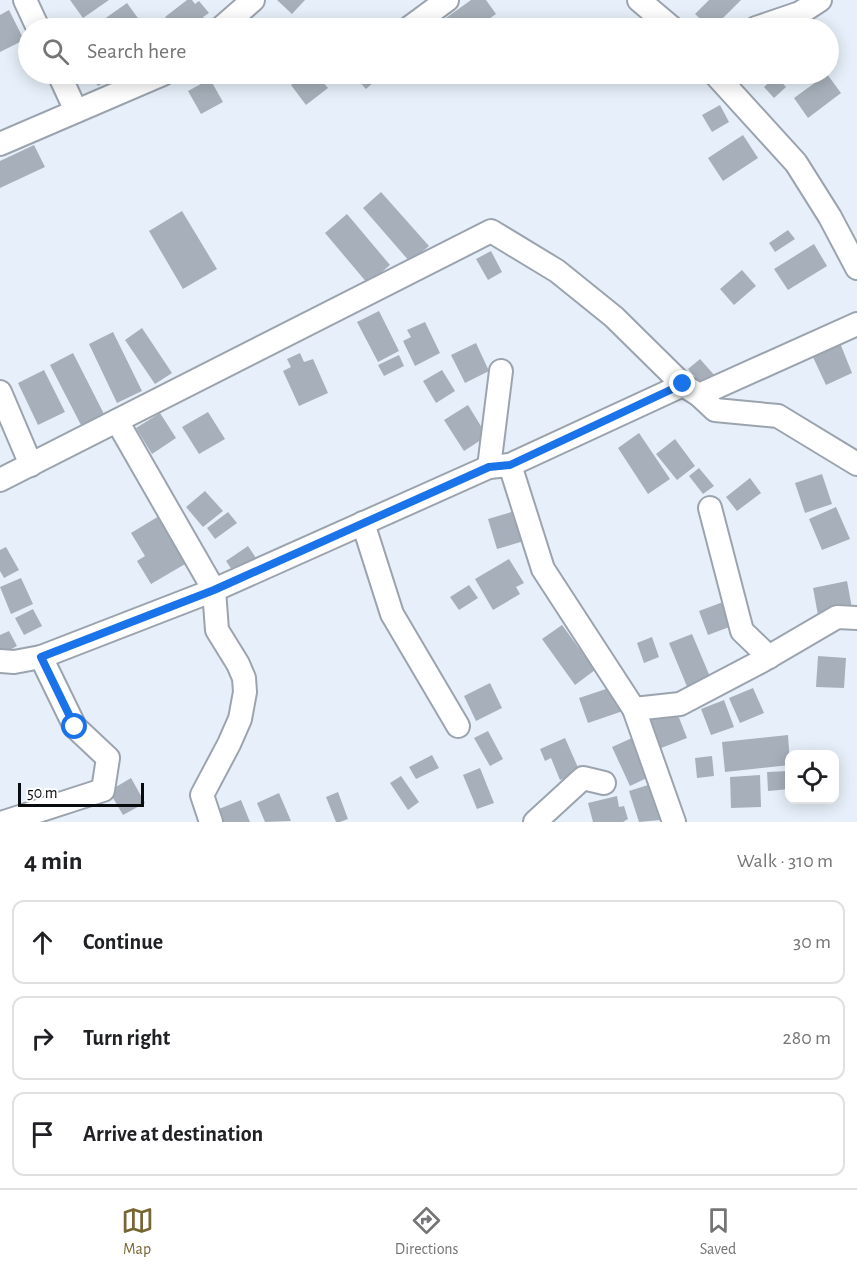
<!DOCTYPE html>
<html lang="en">
<head>
<meta charset="utf-8">
<style>
  body { margin:0; font-family:"Alegreya Sans",sans-serif; background:#f6f6f6; color:#202124 }
  .controls { position:absolute; right:18px; bottom:18px; display:grid; overflow:hidden; border-radius:12px; box-shadow:0 3px 15px #0003 }
  .controls button { width:54px; height:54px; display:grid; place-items:center; padding:0; border:0; border-bottom:2px solid #e0e0e0; background:#fff; color:#202124; font:30px sans-serif }
  .scale { position:absolute; left:18px; bottom:15px; width:126px; box-sizing:border-box; padding-left:6px; border:3px solid #090c0f; border-top:0; font-size:16px; line-height:21px; white-space:nowrap; color:#090c0f; -webkit-text-stroke:4px #fff; paint-order:stroke }
  .stop { position:absolute; width:18px; height:18px; margin:-14px; border:4px solid #1a73e8; border-radius:50%; background:#fff }
  .stop.end { background:#1a73e8; border-color:#fff; box-shadow:0 2px 6px #0008 }
  .list { margin:0; padding:0; list-style:none }
  h2 { display:flex; justify-content:space-between; align-items:center; height:78px; margin:0; padding:0 24px; font-size:26px }
  h2 small { font-size:20px; font-weight:400; color:#757577 }
  .list li { display:grid; grid-template-columns:39px 1fr auto; gap:18px; align-items:center; box-sizing:border-box; height:84px; margin:0 12px 12px; padding:0 12px; border:2px solid #e0e0e0; border-radius:12px }
  .list b { display:block; font-size:22px; white-space:nowrap }
  .list em { font-size:20px; font-style:normal; color:#757577 }
  .icon { flex:none; width:33px; height:33px; fill:none; stroke:currentColor; stroke-width:2; stroke-linecap:round; stroke-linejoin:round }
  .map { position:relative; flex:none; width:857px; height:822px; overflow:hidden }
  .search { position:absolute; background:#fff; box-shadow:0 3px 15px #0003; left:18px; right:18px; top:18px; height:66px; display:flex; align-items:center; gap:15px; box-sizing:border-box; padding:0 21px; border-radius:33px; color:#757577; font-size:22px }
  .sheet { height:366px; background:#fff }
  nav { display:flex; justify-content:space-around; align-items:center; box-sizing:border-box; height:84px; border-top:2px solid #e0e0e0; background:#fff; font-size:16px; color:#757577 }
  nav a { display:grid; justify-items:center; gap:3px }
  nav .on { color:#776533 }
  .map>svg:first-child { display:block }
  .building { fill:#a7b0ba }
  .lines { fill:none; stroke-linecap:round; stroke-linejoin:round }
  .minor-casing { stroke:#9ba4ae; stroke-width:26 }
  .minor { stroke:#fff; stroke-width:22 }
  .route { stroke:#1a73e8; stroke-width:8 }
</style>
</head>
<body>
<div class="map">
<svg width="857" height="822" viewBox="0 0 857 822">
  <rect width="100%" height="100%" fill="#e7f0fa"/>
  <g class="building">
    <path d="M70 0H109L83 18Z"/>
    <path d="M187 0H192L195 4 199 1 209 13 203 17 210 26 206 28H174L165 17Z"/>
    <path d="M277 0H305L292 14Z"/>
    <path d="M471 0H486L496 14 476 28H443L439 23Z"/>
    <path d="M709 0H741L713 28H710L695 14Z"/>
    <path d="M127 3 145 28H105L100 22Z"/>
    <path d="M9 10 24 40 0 52V15Z"/>
    <path d="M89 74H117L98 86Z"/>
    <path d="M306 74H316L328 88 306 105 291 85Z"/>
    <path d="M352 74H383L366 89Z"/>
    <path d="M621 74H643L632 84Z"/>
    <path d="M827 74 841 93 808 118 794 98Z"/>
    <path d="M776 76 786 87 774 98 764 87Z"/>
    <path d="M210 79 223 102 201 114 188 91Z"/>
    <path d="M720 105 729 122 712 132 702 115Z"/>
    <path d="M743 135 758 158 723 181 708 158Z"/>
    <path d="M34 145 45 167 0 188V161Z"/>
    <path d="M381 192 429 246 410 262 363 208Z"/>
    <path d="M182 211 217 269 183 289 149 231Z"/>
    <path d="M347 214 390 265 368 284 325 233Z"/>
    <path d="M788 230 795 239 775 252 769 243Z"/>
    <path d="M814 244 827 266 788 290 774 269Z"/>
    <path d="M491 251 502 272 488 280 476 259Z"/>
    <path d="M742 270 756 286 734 305 720 289Z"/>
    <path d="M379 311 399 351 378 362 357 322Z"/>
    <path d="M425 322 440 353 415 366 403 341 411 337 407 330Z"/>
    <path d="M142 328 172 373 155 384 125 340Z"/>
    <path d="M113 332 142 391 117 403 89 344Z"/>
    <path d="M476 343 489 371 465 383 451 355Z"/>
    <path d="M840 343 852 373 826 385 812 355Z"/>
    <path d="M73 353 104 414 81 425 50 365Z"/>
    <path d="M300 353 304 362 313 359 328 393 299 406 283 371 291 367 287 359Z"/>
    <path d="M399 355 404 366 384 376 378 365Z"/>
    <path d="M700 359 716 377 704 387 688 369Z"/>
    <path d="M44 370 65 412 38 425 18 383Z"/>
    <path d="M442 370 455 391 436 403 423 381Z"/>
    <path d="M468 405 487 436 464 451 444 420Z"/>
    <path d="M208 412 225 439 199 454 182 427Z"/>
    <path d="M160 413 176 438 152 454 136 428Z"/>
    <path d="M639 433 670 479 648 494 618 448Z"/>
    <path d="M675 439 695 466 677 480 656 454Z"/>
    <path d="M699 468 714 486 703 494 689 476Z"/>
    <path d="M822 474 832 504 805 513 795 483Z"/>
    <path d="M750 478 761 493 737 511 726 497Z"/>
    <path d="M205 491 223 511 203 527 186 507Z"/>
    <path d="M836 507 850 539 822 550 809 519Z"/>
    <path d="M515 511 524 541 497 549 488 519Z"/>
    <path d="M228 512 237 523 215 539 207 528Z"/>
    <path d="M164 513 192 560 151 584 137 561 145 556 131 533Z"/>
    <path d="M248 546 260 564 238 579 226 561Z"/>
    <path d="M6 547 19 570 4 578 0 571V550Z"/>
    <path d="M509 559 524 583 516 587 520 594 493 610 475 579Z"/>
    <path d="M21 578 33 604 11 614 0 587Z"/>
    <path d="M847 581 852 608 818 615 813 588Z"/>
    <path d="M469 585 478 598 459 610 450 597Z"/>
    <path d="M723 602 732 626 708 635 699 611Z"/>
    <path d="M33 609 42 626 24 635 15 618Z"/>
    <path d="M562 625 595 670 575 685 542 639Z"/>
    <path d="M9 631 17 646 0 655V635Z"/>
    <path d="M692 634 711 679 688 689 669 643Z"/>
    <path d="M652 637 659 657 644 663 637 643Z"/>
    <path d="M818 656 846 658 844 688 816 687Z"/>
    <path d="M490 683 502 708 476 721 464 696Z"/>
    <path d="M615 686 623 711 588 723 579 698Z"/>
    <path d="M753 688 764 713 740 723 729 698Z"/>
    <path d="M724 700 734 727 711 735 701 709Z"/>
    <path d="M676 710 687 738 656 750 645 722Z"/>
    <path d="M488 731 503 759 490 766 474 738Z"/>
    <path d="M788 735 790 765 725 772 722 742Z"/>
    <path d="M565 738 580 772 560 780 551 758 545 761 540 749Z"/>
    <path d="M632 738 651 776 630 786 612 747Z"/>
    <path d="M432 755 439 768 416 779 409 767Z"/>
    <path d="M712 756 714 776 697 778 695 758Z"/>
    <path d="M480 768 494 803 477 809 463 775Z"/>
    <path d="M790 771V789L768 791 767 772Z"/>
    <path d="M760 775 761 807 731 808 730 777Z"/>
    <path d="M401 776 419 802 408 810 390 783Z"/>
    <path d="M131 778 145 803 123 815 109 791Z"/>
    <path d="M648 785 660 820 639 822 629 791Z"/>
    <path d="M338 792 348 819 340 822H336L326 797Z"/>
    <path d="M279 793 291 821 265 822 257 803Z"/>
    <path d="M617 796 619 807 624 806 628 819 623 822H593L588 803Z"/>
    <path d="M241 800 250 822H218L214 811Z"/>
  </g>
  <g class="lines">
    <g class="minor-casing">
      <g id="minor">
        <path d="M25 0 38 28"/>
        <path d="M639 0 672 28"/>
        <path d="M221 28 253 0"/>
        <path d="M409 28 447 0"/>
        <path d="M756 28 800 13 820 0"/>
        <path d="M59 74 76 111"/>
        <path d="M715 74 796 163 830 217 857 268"/>
        <path d="M0 144 163 74"/>
        <path d="M501 371 489 467 510 465 683 385 699 395 857 324"/>
        <path d="M0 392 31 465"/>
        <path d="M699 395 715 410 778 416 857 464"/>
        <path d="M117 421 214 590 217 630 238 664 244 678 245 692 240 719 229 744 202 795 211 822"/>
        <path d="M510 465 543 569 634 709 674 822"/>
        <path d="M0 480 491 231 557 271 614 317 683 385"/>
        <path d="M710 508 742 631 769 657"/>
        <path d="M363 523 392 614 458 726"/>
        <path d="M0 661 14 662 41 657 214 590 489 467"/>
        <path d="M634 709 680 704 760 662 837 617 857 618"/>
        <path d="M4 822 103 790 108 758 75 727 41 657"/>
        <path d="M535 822 583 778 604 783"/>
      </g>
    </g>
    <use href="#minor" class="minor"/>
  </g>
  <g class="lines">
    <path class="route" d="M75 727 41 657 214 590 489 467 510 465 683 384"/>
  </g>
</svg>
<div class="controls">
<button><svg class="icon" aria-label="locate" viewBox="0 0 24 24"><circle cx="12" cy="12" r="6"/><path d="M12 2v4M12 18v4M2 12h4M18 12h4"/></svg></button>
</div>
<div class="scale">50 m</div>
<div class="stop" style="left:75px;top:727px"></div>
<div class="stop end" style="left:683px;top:384px"></div>
<div class="search"><svg class="icon" aria-label="search" viewBox="0 0 24 24"><circle cx="10" cy="10" r="6"/><path d="M15 15l6 6"/></svg>Search here</div>
</div>
<section class="sheet">
<h2>4 min<small>Walk · 310 m</small></h2>
<ul class="list">
<li><svg class="icon" aria-label="ahead" viewBox="0 0 24 24"><path d="M12 20V5M6 11l6-6 6 6"/></svg><div><b>Continue</b></div><em>30 m</em></li>
<li><svg class="icon" aria-label="right" viewBox="0 0 24 24"><path d="M7 20v-9h11M14 6l5 5-5 5"/></svg><div><b>Turn right</b></div><em>280 m</em></li>
<li><svg class="icon" aria-label="arrive" viewBox="0 0 24 24"><path d="M6 21V4h12l-3 4 3 4H6"/></svg><div><b>Arrive at destination</b></div></li>
</ul>
</section>
<nav>
<a class="on"><svg class="icon" aria-label="map" viewBox="0 0 24 24"><path d="M3 6l6-2 6 2 6-2v14l-6 2-6-2-6 2zM9 4v14M15 6v14"/></svg>Map</a>
<a><svg class="icon" aria-label="directions" viewBox="0 0 24 24"><path d="M12 3l9 9-9 9-9-9zM9 14v-3h6M13 9l2 2-2 2"/></svg>Directions</a>
<a><svg class="icon" aria-label="saved" viewBox="0 0 24 24"><path d="M7 4h10v16l-5-4-5 4z"/></svg>Saved</a>
</nav>
</body>
</html>
